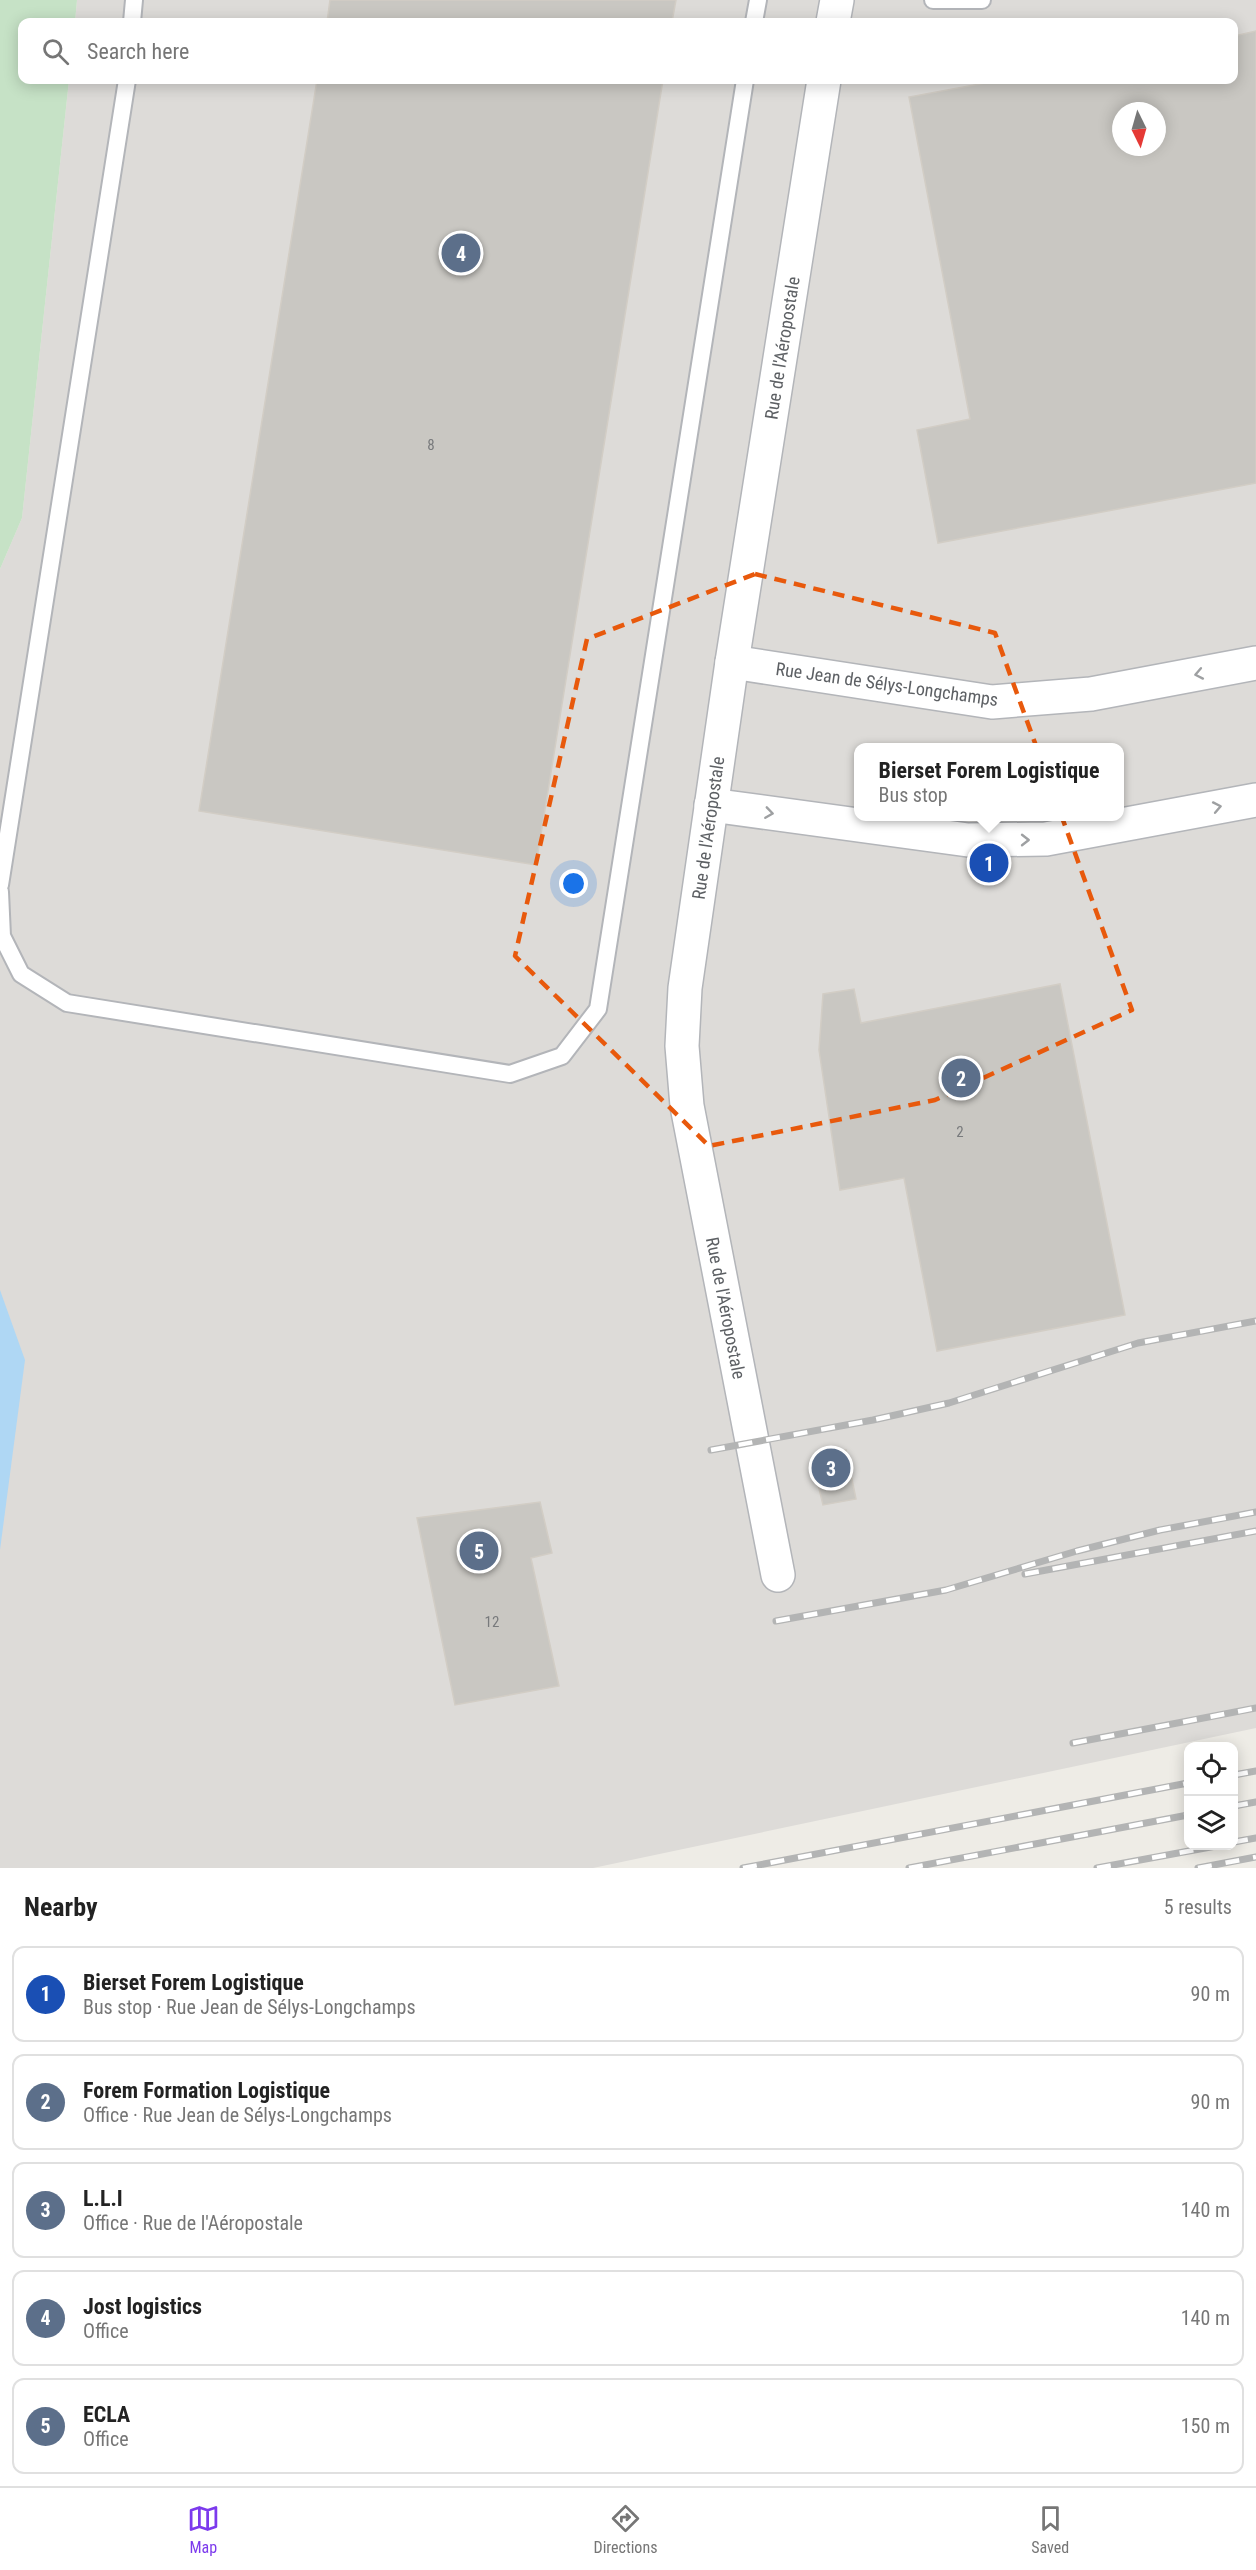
<!DOCTYPE html>
<html lang="en">
<head>
<meta charset="utf-8">
<style>
  body { margin:0; font-family:"Roboto Condensed",sans-serif; background:#f2f2f2; color:#222 }
  .controls { position:absolute; right:18px; bottom:18px; display:grid; overflow:hidden; border-radius:12px; box-shadow:0 3px 15px #0003 }
  .controls button { width:54px; height:54px; display:grid; place-items:center; padding:0; border:0; border-bottom:2px solid #e0e0e0; background:#fff; color:#222; font:30px sans-serif }
  .compass { position:absolute; left:1112px; top:102px; width:54px; height:54px; border-radius:50%; background:#fff; box-shadow:0 3px 15px #0003; rotate:175deg }
  .you { position:absolute; left:574px; top:884px; width:21px; height:21px; margin:-15px; border:4px solid #fff; border-radius:50%; background:#1a73e8; box-shadow:0 0 0 9px #1a73e833 }
  .badge { display:grid; place-items:center; width:39px; height:39px; border-radius:50%; background:#7c3aed; color:#fff; font-size:20px; font-weight:700 }
  .pin { position:absolute; translate:-50% -50%; border:3px solid #fff; box-shadow:0 2px 6px #0006 }
  .popup { position:absolute; left:854px; top:743px; width:270px; height:78px; box-sizing:border-box; display:grid; place-content:center; border-radius:12px; background:#fff; filter:drop-shadow(0 2px 4px #0005); font-size:20px; white-space:nowrap; color:#767676 }
  .popup b { font-size:22px; color:#222 }
  .popup::after { content:''; position:absolute; left:50%; top:100%; margin-left:-12px; border:12px solid transparent; border-top-color:#fff }
  .list { margin:0; padding:0; list-style:none }
  h2 { display:flex; justify-content:space-between; align-items:center; height:78px; margin:0; padding:0 24px; font-size:26px }
  h2 small { font-size:20px; font-weight:400; color:#767676 }
  .list li { display:grid; grid-template-columns:39px 1fr auto; gap:18px; align-items:center; box-sizing:border-box; height:96px; margin:0 12px 12px; padding:0 12px; border:2px solid #e0e0e0; border-radius:12px }
  .list b { display:block; font-size:22px; white-space:nowrap }
  .list p { margin:0; font-size:20px; white-space:nowrap; color:#767676 }
  .list em { font-size:20px; font-style:normal; color:#767676 }
  .icon { flex:none; width:33px; height:33px; fill:none; stroke:currentColor; stroke-width:2; stroke-linecap:round; stroke-linejoin:round }
  .map { position:relative; flex:none; width:1256px; height:1868px; overflow:hidden }
  .search { position:absolute; background:#fff; box-shadow:0 3px 15px #0003; left:18px; right:18px; top:18px; height:66px; display:flex; align-items:center; gap:15px; box-sizing:border-box; padding:0 21px; border-radius:12px; color:#767676; font-size:22px }
  .sheet { height:618px; background:#fff }
  nav { display:flex; justify-content:space-around; align-items:center; box-sizing:border-box; height:84px; border-top:2px solid #e0e0e0; background:#fff; font-size:16px; color:#767676 }
  nav a { display:grid; justify-items:center; gap:3px }
  nav .on { color:#7c3aed }
  .map>svg:first-child { display:block }
  .industrial { fill:#dddbd8; fill-rule:evenodd }
  .green { fill:#c6e2c6 }
  .water { fill:#afd7f4 }
  .building { fill:#c9c7c2; stroke:#d2cdc5; stroke-width:1.5; fill-rule:evenodd }
  .lines { fill:none; stroke-linecap:round; stroke-linejoin:round }
  .lane-casing { stroke:#b3b5b9; stroke-width:20 }
  .street-casing { stroke:#b3b5b9; stroke-width:36 }
  .lane { stroke:#fff; stroke-width:16 }
  .street { stroke:#fff; stroke-width:33 }
  .rail-casing { stroke:#b3b4b4; stroke-width:7 }
  .rail { stroke:#fff; stroke-width:4.5; stroke-dasharray:14; stroke-linecap:butt }
  .oneway { stroke:#9ea0a2 }
  .marked { fill:none; stroke:#e8590c; stroke-width:4.5; stroke-dasharray:12 8; stroke-linejoin:round }
  .labels { text-anchor:middle; dominant-baseline:central; stroke-width:5; stroke-linejoin:round; paint-order:stroke }
  .number-label { font-size:15px; fill:#787a7c }
  .street-label { font-size:18px; fill:#5d6064; stroke:#fff }
</style>
</head>
<body>
<div class="map">
<svg width="1256" height="1868" viewBox="0 0 1256 1868">
  <rect width="100%" height="100%" fill="#eeece6"/>
  <path class="industrial" d="M77 0H1256V1728L593 1868H0V569L22 518 69 80H1234V22H75ZM1121 111H1157V147H1121ZM858 748H1120V816H858Z"/>
  <path class="green" d="M0 0H77L75 22H22V80H69L22 518 0 569Z"/>
  <path class="water" d="M0 1290 25 1360 0 1550Z"/>
  <g class="building">
    <path d="M330 0H676L672 22H327Z"/>
    <path d="M1256 31V483L938 543 917 430 970 419 909 97 1001 80H1234V36ZM1121 111H1157V147H1121Z"/>
    <path d="M317 80H663L536 865 199 811Z"/>
    <path d="M1060 984 1125 1315 937 1351 904 1178 840 1190 819 1050 823 994 854 989 861 1023Z"/>
    <path d="M846 1450 856 1499 823 1505 812 1460Z"/>
    <path d="M540 1502 552 1553 531 1558 559 1686 455 1705 417 1518Z"/>
  </g>
  <g class="lines">
    <g class="lane-casing">
      <g id="lane">
        <path d="M933 0H982"/>
        <path d="M132 22 134 0"/>
        <path d="M754 22 758 0"/>
        <path d="M0 885 127 80"/>
        <path d="M0 892 2 936 21 974 67 1003 510 1074 562 1056 598 1009 745 80"/>
      </g>
    </g>
    <g class="street-casing">
      <g id="street">
        <path d="M833 22 837 0"/>
        <path d="M732 662 992 702 1091 694 1256 663"/>
        <path d="M711 805 968 840 1046 839 1256 800"/>
        <path d="M778 1575 687 1106 682 1046 685 988 732 662 824 80"/>
      </g>
    </g>
    <use href="#lane" class="lane"/>
    <use href="#street" class="street"/>
    <g class="rail-casing">
      <g id="rail">
        <path d="M711 1450 873 1420 949 1403 1138 1343 1256 1321"/>
        <path d="M1025 1574 1256 1531"/>
        <path d="M776 1621 946 1590 1077 1551 1160 1530 1256 1512"/>
        <path d="M1073 1743 1256 1708"/>
        <path d="M1234 1775 1256 1771"/>
        <path d="M1234 1806 1256 1802"/>
        <path d="M1234 1842 1256 1838"/>
        <path d="M743 1868 1188 1783"/>
        <path d="M909 1868 1188 1815"/>
        <path d="M1097 1868 1216 1846"/>
        <path d="M1198 1868 1256 1857"/>
      </g>
    </g>
    <use href="#rail" class="rail"/>
  </g>
  <defs><path id="oneway-chevron" d="M-2-3.5L2.5 0L-2 3.5" fill="none" stroke-width="1.6" stroke-linecap="round" stroke-linejoin="round" transform="scale(1.5)"/></defs>
  <g class="oneway">
    <use href="#oneway-chevron" transform="translate(1199 674) rotate(169)"/>
    <use href="#oneway-chevron" transform="translate(1217 807) rotate(-11)"/>
    <use href="#oneway-chevron" transform="translate(769 813) rotate(8)"/>
    <use href="#oneway-chevron" transform="translate(1025 840)"/>
  </g>
  <path class="marked" d="M755 574 995 633 1132 1010 935 1100 709 1146 515 956 587 639Z"/>
  <g class="labels">
    <g class="number-label">
      <text x="431" y="445">8</text>
      <text x="960" y="1132">2</text>
      <text x="492" y="1622">12</text>
    </g>
    <g class="street-label">
      <text transform="translate(782 348) rotate(-81)">Rue de l'Aéropostale</text>
      <text transform="translate(887 684) rotate(8)">Rue Jean de Sélys-Longchamps</text>
      <text transform="translate(708 828) rotate(-82)">Rue de l'Aéropostale</text>
      <text transform="translate(726 1308) rotate(79)">Rue de l'Aéropostale</text>
    </g>
  </g>
</svg>
<div class="controls">
<button><svg class="icon" aria-label="locate" viewBox="0 0 24 24"><circle cx="12" cy="12" r="6"/><path d="M12 2v4M12 18v4M2 12h4M18 12h4"/></svg></button>
<button><svg class="icon" aria-label="layers" viewBox="0 0 24 24"><path d="M12 4l9 5-9 5-9-5zM3 14l9 5 9-5"/></svg></button>
</div>
<svg class="compass" viewBox="-18 -18 36 36"><path d="M0-13l5 13h-10z" fill="#e53935"/><path d="M0 13l5-13h-10z" fill="#767676"/></svg>
<div class="you"></div>
<div class="pin badge" style="left:989px;top:863px;background:#1a4fb4">1</div>
<div class="popup"><b>Bierset Forem Logistique</b>Bus stop</div>
<div class="pin badge" style="left:961px;top:1078px;background:#5c6f8a">2</div>
<div class="pin badge" style="left:831px;top:1468px;background:#5c6f8a">3</div>
<div class="pin badge" style="left:461px;top:253px;background:#5c6f8a">4</div>
<div class="pin badge" style="left:479px;top:1551px;background:#5c6f8a">5</div>
<div class="search"><svg class="icon" aria-label="search" viewBox="0 0 24 24"><circle cx="10" cy="10" r="6"/><path d="M15 15l6 6"/></svg>Search here</div>
</div>
<section class="sheet">
<h2>Nearby<small>5 results</small></h2>
<ul class="list">
<li><span class="badge" style="background:#1a4fb4">1</span><div><b>Bierset Forem Logistique</b><p>Bus stop · Rue Jean de Sélys-Longchamps</p></div><em>90 m</em></li>
<li><span class="badge" style="background:#5c6f8a">2</span><div><b>Forem Formation Logistique</b><p>Office · Rue Jean de Sélys-Longchamps</p></div><em>90 m</em></li>
<li><span class="badge" style="background:#5c6f8a">3</span><div><b>L.L.I</b><p>Office · Rue de l'Aéropostale</p></div><em>140 m</em></li>
<li><span class="badge" style="background:#5c6f8a">4</span><div><b>Jost logistics</b><p>Office</p></div><em>140 m</em></li>
<li><span class="badge" style="background:#5c6f8a">5</span><div><b>ECLA</b><p>Office</p></div><em>150 m</em></li>
</ul>
</section>
<nav>
<a class="on"><svg class="icon" aria-label="map" viewBox="0 0 24 24"><path d="M3 6l6-2 6 2 6-2v14l-6 2-6-2-6 2zM9 4v14M15 6v14"/></svg>Map</a>
<a><svg class="icon" aria-label="directions" viewBox="0 0 24 24"><path d="M12 3l9 9-9 9-9-9zM9 14v-3h6M13 9l2 2-2 2"/></svg>Directions</a>
<a><svg class="icon" aria-label="saved" viewBox="0 0 24 24"><path d="M7 4h10v16l-5-4-5 4z"/></svg>Saved</a>
</nav>
</body>
</html>
